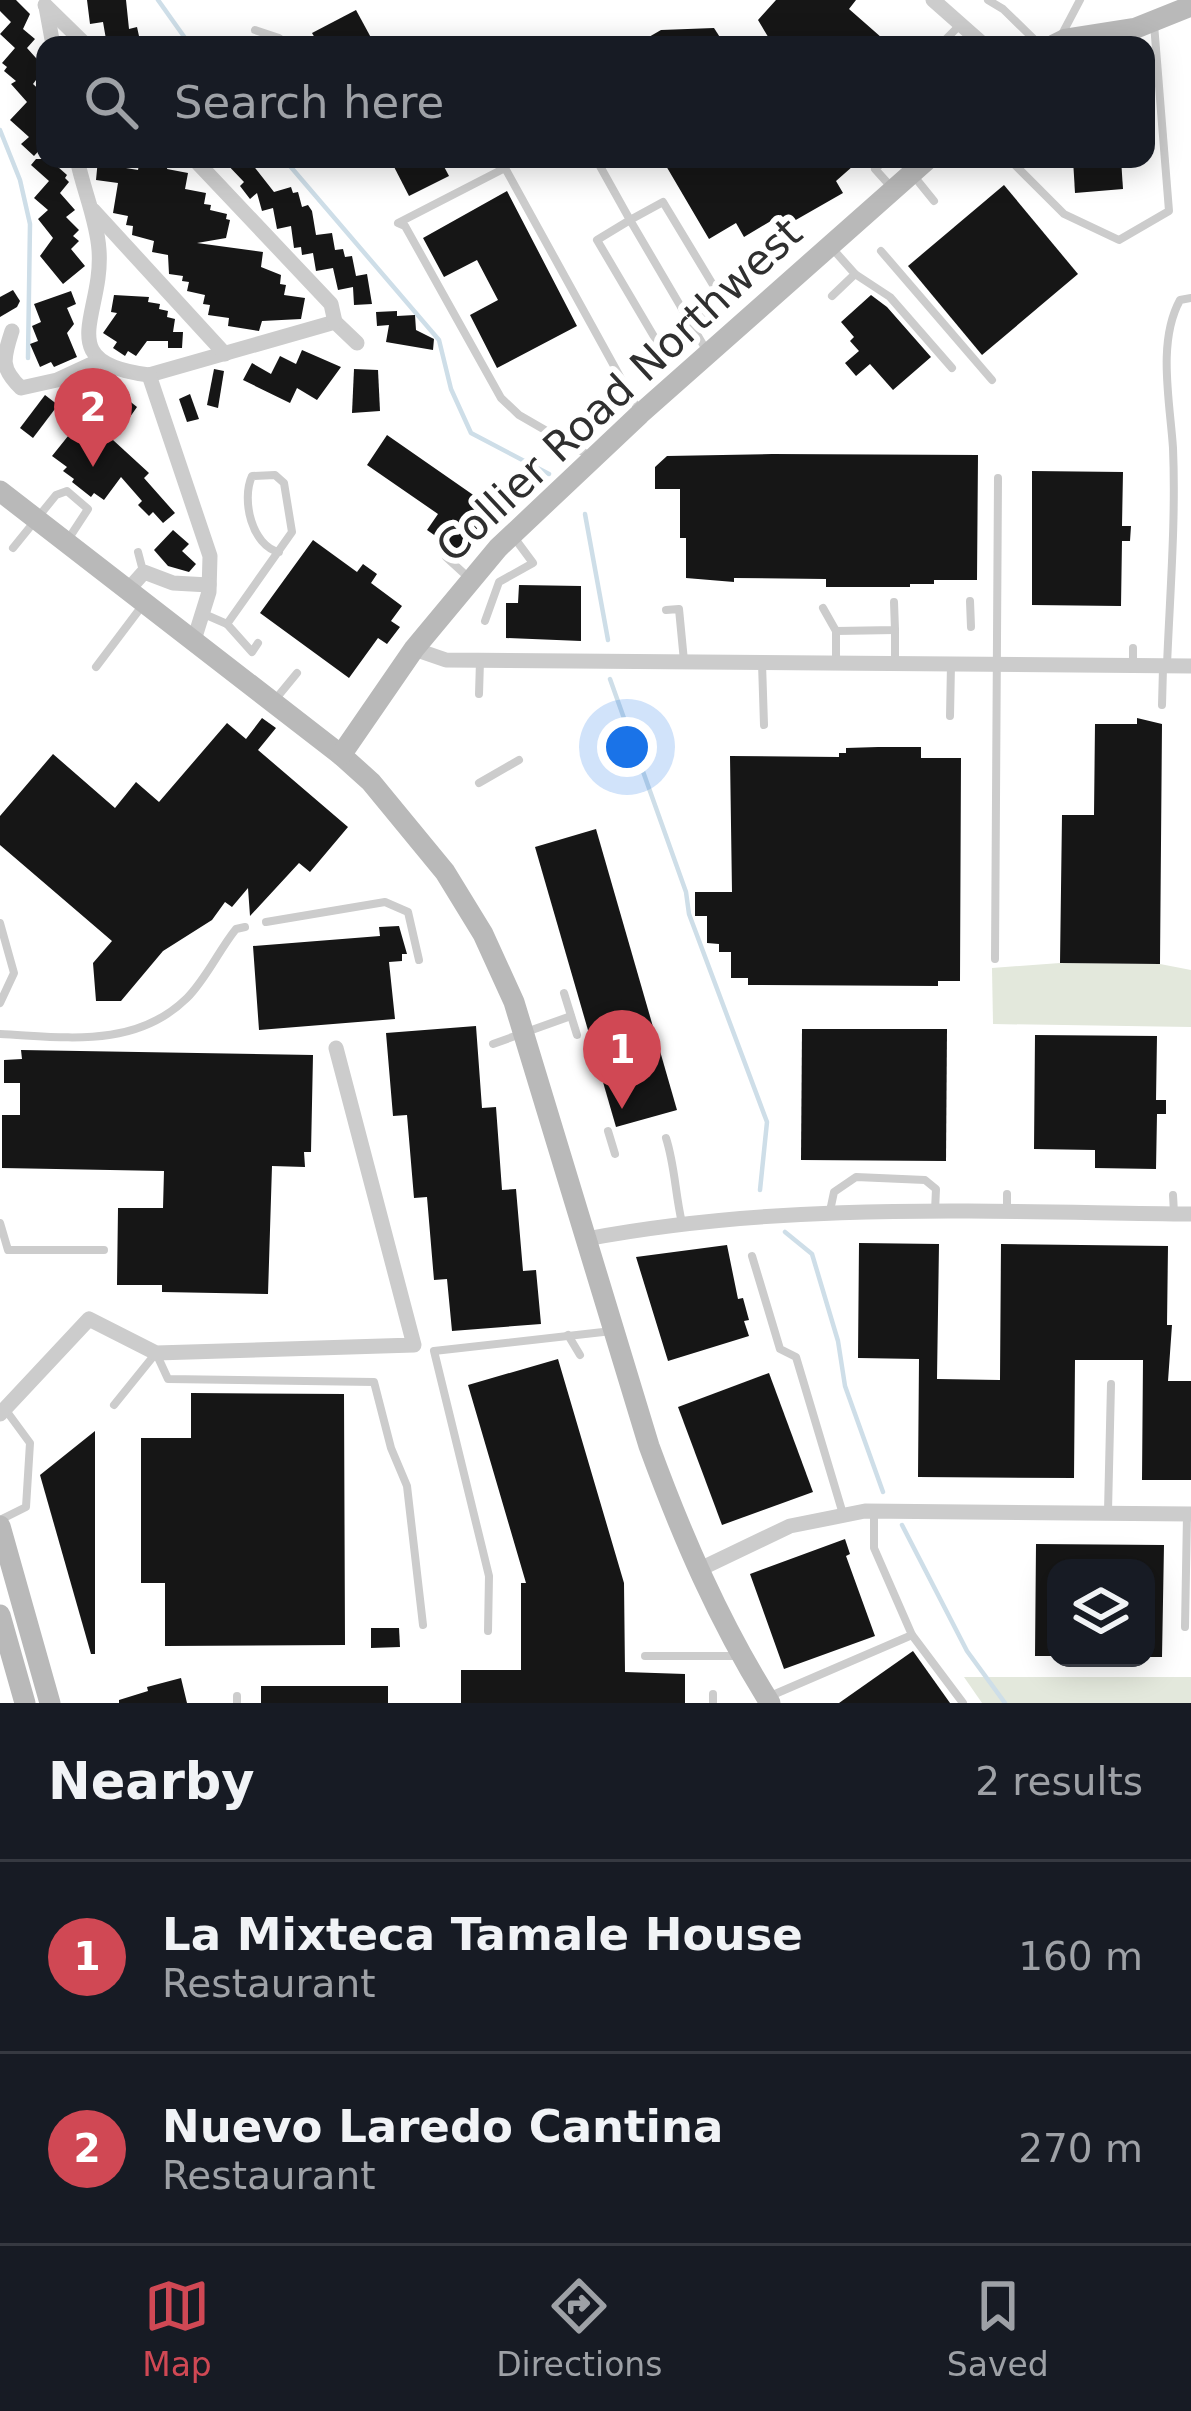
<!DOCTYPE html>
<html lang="en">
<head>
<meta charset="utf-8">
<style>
  body { margin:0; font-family:"DejaVu Sans",sans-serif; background:#242831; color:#f1f3f6 }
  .controls { position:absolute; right:36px; bottom:36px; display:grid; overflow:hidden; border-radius:24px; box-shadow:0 6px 30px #0003 }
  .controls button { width:108px; height:108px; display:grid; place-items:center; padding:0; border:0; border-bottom:3px solid #363941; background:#171b24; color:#f1f3f6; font:60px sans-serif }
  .you { position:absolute; left:627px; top:747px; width:42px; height:42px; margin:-30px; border:9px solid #fff; border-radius:50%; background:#1a73e8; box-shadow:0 0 0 18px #1a73e833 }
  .badge { display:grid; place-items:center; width:78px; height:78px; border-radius:50%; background:#d04854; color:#fff; font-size:39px; font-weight:700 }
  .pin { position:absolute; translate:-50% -99px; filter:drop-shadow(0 3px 6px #0008) }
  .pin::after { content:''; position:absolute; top:63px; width:42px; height:36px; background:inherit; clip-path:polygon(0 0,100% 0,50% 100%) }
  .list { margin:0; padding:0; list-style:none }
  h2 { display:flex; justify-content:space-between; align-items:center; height:156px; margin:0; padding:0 48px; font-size:51px }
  h2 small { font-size:39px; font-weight:400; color:#9ea1a6 }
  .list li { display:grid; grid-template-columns:78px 1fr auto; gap:36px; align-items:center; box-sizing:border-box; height:192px; padding:0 48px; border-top:3px solid #363941 }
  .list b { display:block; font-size:45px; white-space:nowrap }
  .list p { margin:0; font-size:39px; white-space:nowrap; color:#9ea1a6 }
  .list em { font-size:39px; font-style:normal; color:#9ea1a6 }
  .icon { flex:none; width:66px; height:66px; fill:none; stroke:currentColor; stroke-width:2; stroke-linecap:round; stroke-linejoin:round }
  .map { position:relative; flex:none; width:1191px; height:1703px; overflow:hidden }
  .search { position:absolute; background:#171b24; box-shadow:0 6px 30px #0003; left:36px; right:36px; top:36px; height:132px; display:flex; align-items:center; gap:30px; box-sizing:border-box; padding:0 42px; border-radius:24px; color:#9ea1a6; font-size:45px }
  .sheet { height:540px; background:#171b24 }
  nav { display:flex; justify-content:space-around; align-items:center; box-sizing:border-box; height:168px; border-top:3px solid #363941; background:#171b24; font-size:33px; color:#9ea1a6 }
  nav a { display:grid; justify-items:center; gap:6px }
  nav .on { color:#d04854 }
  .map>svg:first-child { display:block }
  .green { fill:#e3e8dc }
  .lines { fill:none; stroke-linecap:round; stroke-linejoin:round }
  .stream { stroke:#cedee8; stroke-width:4.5 }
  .building { fill:#161616 }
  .lane { stroke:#ccc; stroke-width:8 }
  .street { stroke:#ccc; stroke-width:15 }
  .secondary { stroke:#b9b9b9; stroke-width:21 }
  .labels { text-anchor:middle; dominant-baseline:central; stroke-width:12; stroke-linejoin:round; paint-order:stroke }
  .street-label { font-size:42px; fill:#2f2f2f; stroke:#fff }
</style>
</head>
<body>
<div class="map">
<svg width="1191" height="1703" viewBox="0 0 1191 1703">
  <rect width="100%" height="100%" fill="#fff"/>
  <g class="green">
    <path d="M1060 963 1160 964 1191 970V1027L993 1024 992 968Z"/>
    <path d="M964 1677H1191V1703H982Z"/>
  </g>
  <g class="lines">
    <g class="stream">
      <path d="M158 0 190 45"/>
      <path d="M0 130 20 180 30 224 28 358"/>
      <path d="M284 159 439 340 451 389 471 433 549 474"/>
      <path d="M585 514 608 640"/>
      <path d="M610 679 686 892 689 914 767 1122 760 1190"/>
      <path d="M785 1232 812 1254 838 1341 845 1386 883 1492"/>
      <path d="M902 1525 967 1651 1005 1703"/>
    </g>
  </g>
  <g class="building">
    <path d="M0 0H16L30 14 23 29 35 39 27 48 45 68 33 84 45 95V144L34 156 21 144 29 137 10 120 27 102 11 84 16 81 4 71 7 67 2 63 15 48 0 34 11 22 0 11Z"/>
    <path d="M87 0H126L129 29 137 27 141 45H107L103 22 90 24Z"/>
    <path d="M776 0H856L849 9 890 45H773L758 20Z"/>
    <path d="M356 10 375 45H319L312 33Z"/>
    <path d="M714 28 725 45H635L661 30Z"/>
    <path d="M36 159H49L67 175 65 178 69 182 60 193 75 210 66 217 79 230 73 236 79 241 71 249 85 266 63 284 40 256 53 238 38 219 48 210 34 198 49 181 31 165Z"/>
    <path d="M98 159H115L114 166 138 170 140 159H169L167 169 188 173 185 189 206 193 204 204 211 205 210 210 227 214 226 219 230 220 226 238 197 243 263 252 261 267 281 275 280 284 286 285 284 295 305 298 301 319 262 321 259 331 228 326 229 318 208 315 210 305 203 304 205 295 187 291 189 282 182 281 183 276 169 274 168 255 152 252 154 241 132 235 133 226 126 225 128 216 113 213 118 183 96 180Z"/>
    <path d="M222 159H248L274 192 291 187 293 193 298 192 302 207 308 205 312 211 316 235 332 233 335 250 343 249 345 257 352 256 356 276 367 274 372 304 354 305 353 287 338 290 333 268 316 271 313 253 302 255 301 247 294 248 291 226 277 229 273 208 262 211 257 193 250 199 240 186 244 182Z"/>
    <path d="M390 159H440L449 176 409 196Z"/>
    <path d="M662 159H861L836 181 843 193 787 225 781 215 744 237 736 223 709 239Z"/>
    <path d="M1073 159H1121L1123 189 1075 193Z"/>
    <path d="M1004 185 1078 274 982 355 908 266Z"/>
    <path d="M507 191 577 326 497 368 470 315 498 300 477 260 444 277 423 238Z"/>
    <path d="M13 290 20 301 17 307 0 317V297Z"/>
    <path d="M71 291 76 304 67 308 74 324 67 333 77 357 54 367 51 362 40 367 30 344 38 341 32 326 41 322 34 304Z"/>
    <path d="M114 295 149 297 148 302 160 304 159 309 168 311 167 317 175 319 173 332H183L182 348H168V341H147L136 356 128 351 125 356 113 348 117 342 103 333 117 313 111 312Z"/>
    <path d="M871 295 887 307 931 357 893 390 870 364 856 376 845 363 859 351 850 341 854 337 841 322Z"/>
    <path d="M397 311V316L415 315 416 330 434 339 433 350 386 342 389 325 377 326 376 312Z"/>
    <path d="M302 350 341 367 317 400 297 388 290 403 243 380 252 363 271 374 280 356 296 364Z"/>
    <path d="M214 369 224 371 218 408 207 405Z"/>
    <path d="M354 369 378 370 380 411 352 413Z"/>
    <path d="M99 382 115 393 119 387 130 395 127 399 137 407 130 417 116 408 101 429 149 473 144 478 175 513 163 523 153 512 149 516 138 505 142 501 121 477 104 500 94 493 91 497 72 482 74 479 63 471 67 467 52 456 97 400 89 395Z"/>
    <path d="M190 394 199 419 187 422 179 399Z"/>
    <path d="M45 395 58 405 33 438 20 428Z"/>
    <path d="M387 435 492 508 460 553 427 530 438 514 367 465Z"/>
    <path d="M772 454 978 455 977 580H934V584H910V587H826V579L734 578V582L686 578V538H680V489H655V467L667 456Z"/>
    <path d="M1032 471 1123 472 1122 526H1131L1130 541H1122L1121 606 1032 605Z"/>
    <path d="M173 530 189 544 182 551 196 564 189 572 168 566 154 550Z"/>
    <path d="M313 540 357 572 363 564 377 574 371 583 402 606 391 621 400 627 387 644 378 638 349 678 260 613Z"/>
    <path d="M519 585 581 586V641L506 638V603H518Z"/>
    <path d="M262 718 276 728 258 750 348 827 310 872 299 863 250 916 248 888 232 907 225 902 212 920 163 951 121 1001H96L93 963 112 941 0 845V816L53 754 115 808 136 782 159 802 227 723 246 739Z"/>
    <path d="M1137 718 1162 724 1160 964 1060 963 1062 815H1094L1095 724H1137Z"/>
    <path d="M878 747H921V758H961L960 981H938V986L748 985V978H731V952H719V944L707 943V916H695V892H732L730 756 839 757V753H846V748Z"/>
    <path d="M596 829 677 1110 616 1127 535 847Z"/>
    <path d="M399 926 407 954H402V961L389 962 395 1019 259 1030 253 946 380 936 379 927Z"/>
    <path d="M476 1026 482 1108 496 1107 502 1190 516 1189 523 1271 536 1270 541 1324 452 1331 447 1279 434 1280 427 1197 414 1198 407 1115 393 1116 386 1033Z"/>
    <path d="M802 1029H947L946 1161 801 1160Z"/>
    <path d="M1035 1035 1157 1036 1156 1100H1166V1114H1157L1156 1169 1095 1168V1150L1034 1149Z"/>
    <path d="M21 1050 313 1055 311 1152H304L305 1167 272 1166 268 1294 162 1292V1285H117L118 1208H163L164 1171 2 1168V1115H20V1083H4V1060L22 1059Z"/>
    <path d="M859 1243 939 1244 937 1379 1000 1380 1001 1244 1168 1246 1167 1325H1172L1168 1381H1191V1480H1142L1143 1360H1075L1074 1478 918 1477 919 1359 858 1358Z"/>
    <path d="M727 1245 738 1299 743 1298 749 1320 744 1321 749 1336 668 1361 636 1257Z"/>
    <path d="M558 1359 624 1583 625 1672 685 1674V1703H461V1670H521V1583H526L468 1385Z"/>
    <path d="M769 1373 813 1492 722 1525 678 1407Z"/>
    <path d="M191 1393 344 1394 345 1645 165 1646V1583H141V1438H191Z"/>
    <path d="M95 1431V1654H91L40 1475Z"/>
    <path d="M845 1539 850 1554 846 1556 875 1636 784 1669 750 1574Z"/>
    <path d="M1036 1544 1164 1545 1162 1657H1146V1568H1056V1656H1035Z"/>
    <path d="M371 1628H399L400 1647 371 1648Z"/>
    <path d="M913 1651 950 1703H839Z"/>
    <path d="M181 1678 187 1703H119V1700L148 1691 147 1687Z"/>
    <rect x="261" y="1686" width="127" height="17"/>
  </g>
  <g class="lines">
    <g class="lane">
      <path d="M988 0 1003 9 1040 45"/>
      <path d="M255 30 279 38"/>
      <path d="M1061 36 1080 0"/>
      <path d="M940 45 960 25"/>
      <path d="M596 159 630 220 597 240 659 345 724 303 663 202 630 220 708 353"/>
      <path d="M886 159 875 169 893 189"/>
      <path d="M1009 159 1064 214 1119 240 1169 211 1154 24"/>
      <path d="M913 175 934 201"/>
      <path d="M831 247 855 274 832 296"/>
      <path d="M881 251 992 380"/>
      <path d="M855 274 890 297 952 368"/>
      <path d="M590 456 519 415 501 398 405 226 398 223 505 168 640 413"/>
      <path d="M13 548 56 495 67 491 88 509 69 538"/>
      <path d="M138 552 143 571"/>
      <path d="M446 557 469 578"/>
      <path d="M970 601 971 627"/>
      <path d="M823 608 836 631V664"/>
      <path d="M666 610 679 609 684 661"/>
      <path d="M204 614 227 624 292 532 284 483 275 475 252 476C241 500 252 546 279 552"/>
      <path d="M485 621 499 582 533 563 513 536"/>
      <path d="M227 624 252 652 258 643"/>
      <path d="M895 630V664"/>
      <path d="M836 631 895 630 894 602"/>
      <path d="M1133 648V664"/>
      <path d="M762 663 764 725"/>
      <path d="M1167 665C1170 593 1176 519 1173 448 1170 402 1157 342 1180 300L1191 298"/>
      <path d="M96 667 142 606"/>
      <path d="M479 694 480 661"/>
      <path d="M274 701 297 673"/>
      <path d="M1162 705 1163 668"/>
      <path d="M950 716 951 664"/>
      <path d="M479 783 519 760"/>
      <path d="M266 922 385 902 408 912 419 960"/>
      <path d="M0 923 14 973 0 1003"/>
      <path d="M995 959 998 478"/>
      <path d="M564 993 577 1035"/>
      <path d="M0 1034C66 1037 135 1049 187 998 206 979 219 950 236 929L245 927"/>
      <path d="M493 1044 571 1016"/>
      <path d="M608 1131 615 1154"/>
      <path d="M666 1138C675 1166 675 1193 682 1223"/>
      <path d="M1007 1194V1211"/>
      <path d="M1173 1195 1174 1213"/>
      <path d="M830 1211 834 1192 856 1177 925 1180 936 1189 935 1211"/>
      <path d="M0 1223 8 1250H104"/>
      <path d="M752 1256 780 1349 796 1357 843 1514"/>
      <path d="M568 1335 580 1355"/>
      <path d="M114 1405 156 1353 168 1379 374 1382 391 1448 407 1486 423 1625"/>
      <path d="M1108 1511 1111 1384"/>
      <path d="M0 1520 26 1507 30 1443 5 1409"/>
      <path d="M1185 1627 1187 1515"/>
      <path d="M488 1631 489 1576 434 1351 612 1331"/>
      <path d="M912 1635 963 1703"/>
      <path d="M645 1656H740"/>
      <path d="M237 1696V1703"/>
      <path d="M768 1697 912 1635 874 1548V1514"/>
      <path d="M713 1703V1694"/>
    </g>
    <g class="street">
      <path d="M933 0 984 45"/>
      <path d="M45 5 86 45"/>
      <path d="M46 7 53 45"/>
      <path d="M77 159C83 189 97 220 99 250 104 315 50 363 149 375L335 322 357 343"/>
      <path d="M194 159 331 304 335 322"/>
      <path d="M93 210 225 354"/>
      <path d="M12 331C3 359 0 368 21 388L57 380 98 361"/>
      <path d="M149 375 210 556 209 592 194 640"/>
      <path d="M128 590 144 572 173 583 209 585"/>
      <path d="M414 649 446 660 1191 666"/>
      <path d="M586 1239C786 1201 989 1212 1191 1214"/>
      <path d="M0 1414 89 1319 156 1353 414 1345 336 1048"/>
      <path d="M698 1570 790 1526 865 1511 1191 1514"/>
    </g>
    <g class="secondary">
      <path d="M1054 45 1066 39 1136 28 1191 6"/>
      <path d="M0 491 341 755 371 782 445 872 483 934 514 1002 649 1446C682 1536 719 1622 770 1703"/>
      <path d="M341 755 414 649 498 548 640 414 928 159"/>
      <path d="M0 1526 50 1703"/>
      <path d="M0 1615 25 1703"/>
    </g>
  </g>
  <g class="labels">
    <g class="street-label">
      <text transform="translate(619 390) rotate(-43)">Collier Road Northwest</text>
    </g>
  </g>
</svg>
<div class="controls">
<button><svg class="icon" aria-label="layers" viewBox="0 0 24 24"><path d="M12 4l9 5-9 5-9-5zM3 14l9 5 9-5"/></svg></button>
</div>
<div class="you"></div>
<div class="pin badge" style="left:622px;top:1109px">1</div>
<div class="pin badge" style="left:93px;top:467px">2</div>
<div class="search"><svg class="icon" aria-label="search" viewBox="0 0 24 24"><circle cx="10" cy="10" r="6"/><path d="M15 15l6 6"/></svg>Search here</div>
</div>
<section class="sheet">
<h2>Nearby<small>2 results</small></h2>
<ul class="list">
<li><span class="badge">1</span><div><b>La Mixteca Tamale House</b><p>Restaurant</p></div><em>160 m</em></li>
<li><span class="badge">2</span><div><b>Nuevo Laredo Cantina</b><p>Restaurant</p></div><em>270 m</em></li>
</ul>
</section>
<nav>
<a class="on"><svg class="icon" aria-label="map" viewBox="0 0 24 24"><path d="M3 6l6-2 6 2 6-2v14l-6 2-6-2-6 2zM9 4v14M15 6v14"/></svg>Map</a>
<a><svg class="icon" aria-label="directions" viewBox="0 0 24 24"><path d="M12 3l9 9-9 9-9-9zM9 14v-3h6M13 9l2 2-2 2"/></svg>Directions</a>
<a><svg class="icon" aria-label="saved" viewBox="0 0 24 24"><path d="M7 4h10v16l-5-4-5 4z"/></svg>Saved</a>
</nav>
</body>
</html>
